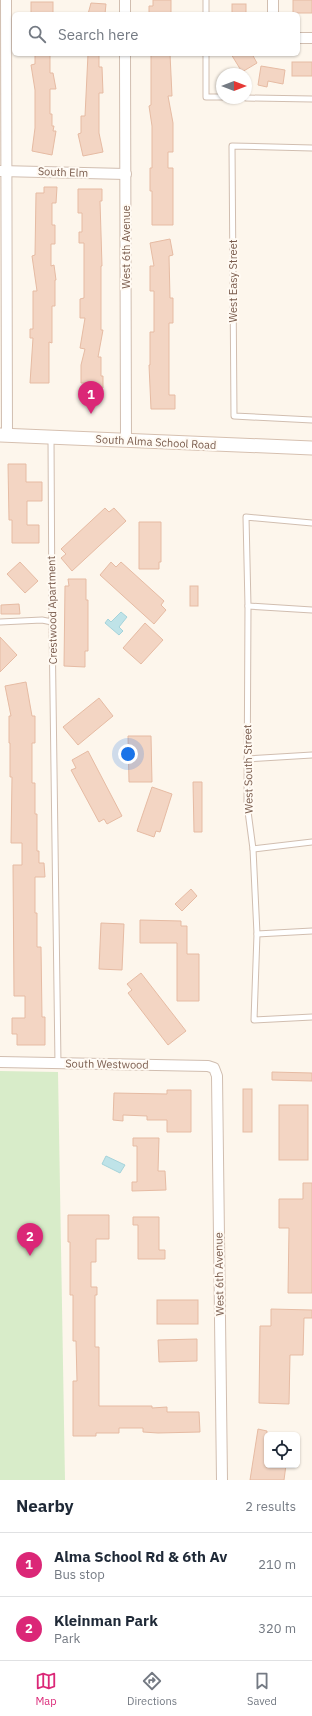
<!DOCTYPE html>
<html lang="en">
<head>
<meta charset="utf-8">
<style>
  body { margin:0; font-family:"IBM Plex Sans",sans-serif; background:#f6f6f7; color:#1f2937 }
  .controls { position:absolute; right:12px; bottom:12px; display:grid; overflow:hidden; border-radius:6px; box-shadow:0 1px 3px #0004 }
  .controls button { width:36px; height:36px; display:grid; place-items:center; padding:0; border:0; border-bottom:1px solid #e0e1e3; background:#fff; color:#1f2937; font:20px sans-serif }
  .compass { position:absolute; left:216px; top:68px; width:36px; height:36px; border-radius:50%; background:#fff; box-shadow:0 1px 3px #0004; rotate:90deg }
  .you { position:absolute; left:128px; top:754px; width:14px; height:14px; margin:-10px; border:3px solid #fff; border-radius:50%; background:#1a73e8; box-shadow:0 0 0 6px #1a73e833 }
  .badge { display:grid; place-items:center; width:26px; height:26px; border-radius:50%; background:#db2777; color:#fff; font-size:13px; font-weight:700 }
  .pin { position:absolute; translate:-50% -33px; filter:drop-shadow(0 1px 2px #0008) }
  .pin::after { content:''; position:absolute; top:21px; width:14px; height:12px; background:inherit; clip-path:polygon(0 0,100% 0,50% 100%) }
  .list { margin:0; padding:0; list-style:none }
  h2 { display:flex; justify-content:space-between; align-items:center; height:52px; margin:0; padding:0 16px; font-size:17px }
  h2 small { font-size:13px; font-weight:400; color:#747a83 }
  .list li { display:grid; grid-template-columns:26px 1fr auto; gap:12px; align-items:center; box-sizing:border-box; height:64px; padding:0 16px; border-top:1px solid #e0e1e3 }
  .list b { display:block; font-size:15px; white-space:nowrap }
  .list p { margin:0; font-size:13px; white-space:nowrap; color:#747a83 }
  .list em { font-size:13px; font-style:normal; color:#747a83 }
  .icon { flex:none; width:22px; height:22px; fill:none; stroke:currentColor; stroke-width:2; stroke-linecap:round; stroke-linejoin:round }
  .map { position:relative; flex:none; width:312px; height:1480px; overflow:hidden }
  .search { position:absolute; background:#fff; box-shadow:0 1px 3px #0004; left:12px; right:12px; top:12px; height:44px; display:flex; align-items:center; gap:10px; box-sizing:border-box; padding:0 14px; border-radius:6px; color:#747a83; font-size:15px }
  .sheet { height:180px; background:#fff }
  nav { display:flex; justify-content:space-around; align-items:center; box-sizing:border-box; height:56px; border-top:1px solid #e0e1e3; background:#fff; font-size:11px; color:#747a83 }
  nav a { display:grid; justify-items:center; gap:2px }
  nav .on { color:#db2777 }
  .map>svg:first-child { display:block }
  .green { fill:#d8ecc9 }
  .water { fill:#bfe3e8; stroke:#a5d3da }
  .building { fill:#f3d5c3; stroke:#e6bba3 }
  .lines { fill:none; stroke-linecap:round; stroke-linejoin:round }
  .service-casing { stroke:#d1beb0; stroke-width:7 }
  .minor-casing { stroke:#d1beb0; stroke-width:12 }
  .secondary-casing { stroke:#d6c0b0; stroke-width:15 }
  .service { stroke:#fff; stroke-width:5 }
  .minor { stroke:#fff; stroke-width:10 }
  .secondary { stroke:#fff; stroke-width:13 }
  .labels { text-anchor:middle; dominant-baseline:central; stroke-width:4; stroke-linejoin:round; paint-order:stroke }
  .street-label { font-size:11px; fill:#7a5c4d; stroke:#fffaf3 }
</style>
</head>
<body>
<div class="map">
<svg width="312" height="1480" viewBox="0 0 312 1480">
  <rect width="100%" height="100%" fill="#fdf6ec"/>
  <path class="green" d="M0 1071 58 1072 65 1480H0Z"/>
  <g class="water">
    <path d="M121 612 127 617 119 627 123 631 119 635 105 623 108 619 111 622Z"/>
    <path d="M106 1156 125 1165 120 1173 102 1164Z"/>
  </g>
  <g class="building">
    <path d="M153 0H171V14H149V6H153Z"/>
    <rect x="293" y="0" width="19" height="13"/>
    <rect x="31" y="2" width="22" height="12"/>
    <path d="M91 3 106 4 105 14H88Z"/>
    <rect x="232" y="4" width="14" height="10"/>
    <path d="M35 54H50V73H53L56 89H50V114H52V126H54L53 131H56L52 155 32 151 35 128V90L31 65 35 64Z"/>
    <path d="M88 54H99V67H102L103 93H99V133L103 152 83 156 78 134 81 133V116H85Z"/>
    <path d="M151 54H170L172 96H168L173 123V152H168V168H173V225H152V191H150V168H152V126L149 106 151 105Z"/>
    <path d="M231 54H252L257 63 242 72Z"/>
    <rect x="292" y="62" width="20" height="14"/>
    <path d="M261 66 285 70 283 84 268 81 267 87 258 85Z"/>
    <path d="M44 187H57L56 203H52V225H55V244H51V266L54 265 56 280H55V306H52V343L49 342V383H30L33 338H30V329H33V291H37L32 256 35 255 36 193H44Z"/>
    <path d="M78 189H102V201H100L102 266H101V330H103L98 357H101V376H103V388H87V383H81V365L85 349 80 348 85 318H80V299L84 298V243H79V232H82V213H78Z"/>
    <path d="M170 239 173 255 169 256 170 298H173V323H169V395H175V409H151L149 365H150V332H154V291H150V266H154L150 243Z"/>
    <path d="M8 464H26V482H42V501H27V525H39V543H12V520H9Z"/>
    <path d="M105 508 109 512 114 508 126 521 72 571 61 558 66 554 61 549Z"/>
    <path d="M139 522H161V562H159V569H139Z"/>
    <path d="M20 562 38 581 25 593 7 574Z"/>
    <path d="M111 562 116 567 121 562 164 601 161 605 166 610 154 624 100 575Z"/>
    <path d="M68 579H86V600H88V651H85V667L64 666 65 586H69Z"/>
    <rect x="190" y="586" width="8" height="20"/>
    <path d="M19 604 20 614H1V605Z"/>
    <path d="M145 623 163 640 141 664 123 648Z"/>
    <path d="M0 637 17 655 0 672Z"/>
    <path d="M26 682 32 716H35V743H32V783H35V814H37V851H39V863H44L45 877H35V913H37V947H41L42 1017H45V1045H17V1034H12V1018H25V996H14L13 865H22V843H11L12 777H10V743H9V716H11L5 686Z"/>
    <path d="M99 698 113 716 78 745 63 727Z"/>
    <path d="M128 736H151L152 782H129Z"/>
    <path d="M88 751 122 816 107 824 104 819 99 822 71 770 76 768 72 760Z"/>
    <path d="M193 782H202V832H194Z"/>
    <path d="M152 787 172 794 160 832 156 831 154 837 137 831Z"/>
    <path d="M191 889 197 896 182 911 175 904Z"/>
    <path d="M140 920 181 921V926H187V954H199V1001H177V943H140Z"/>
    <path d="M101 923 124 924 122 970 99 969Z"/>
    <path d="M141 973 186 1031 168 1045 128 993 132 990 127 984Z"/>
    <path d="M272 1072 312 1073V1081L272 1080Z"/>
    <rect x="243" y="1089" width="9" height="43"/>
    <path d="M167 1090H191V1132H167V1120H147V1116L123 1115V1121L113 1120 114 1093 167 1094Z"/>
    <rect x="279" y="1105" width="29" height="55"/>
    <path d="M133 1138H159L158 1171H165L166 1190 132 1191V1182H137V1146H133Z"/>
    <path d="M303 1183H312V1293H288L289 1228H279V1199H303Z"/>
    <path d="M68 1215H109V1239H96V1262H91V1287H97V1295H95V1347H99V1406H152V1408L167 1407V1412H199L200 1432 158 1433 143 1432V1428H119V1433H96V1436H73V1381H77L76 1341H73V1295H70V1242H68Z"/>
    <path d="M133 1217H159V1250H165V1259H138V1225H133Z"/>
    <rect x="157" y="1300" width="41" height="24"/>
    <path d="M271 1309 312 1310V1318H304L303 1355H290L289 1404 259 1403 260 1326H271Z"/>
    <path d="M197 1339V1361L159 1362 158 1340Z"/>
    <path d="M258 1429 267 1431V1465H286L284 1480H250Z"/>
  </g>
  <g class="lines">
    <g class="service-casing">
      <g id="service">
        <path d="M206 0V14"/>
        <path d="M206 54V97H222"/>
        <path d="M246 98 312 99"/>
        <path d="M312 148 232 146 234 416 312 420"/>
        <path d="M51 438 52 622 58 1064"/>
        <path d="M312 523 246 517 248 606 247 804 253 849 257 934 254 1020 312 1017"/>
        <path d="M248 606 312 610"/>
        <path d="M0 622 42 620 52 622"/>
        <path d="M247 759 312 755"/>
        <path d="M253 849 312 842"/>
        <path d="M257 934 312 931"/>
      </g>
    </g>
    <g class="minor-casing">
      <g id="minor">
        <path d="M6 0 7 435"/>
        <path d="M125 0V14"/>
        <path d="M273 14V0"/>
        <path d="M298 38H312"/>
        <path d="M125 54 126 441"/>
        <path d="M0 171 126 174"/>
        <path d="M0 1062 208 1066 214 1068 217 1076 222 1480"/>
      </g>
    </g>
    <g class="secondary-casing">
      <path id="secondary" d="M0 435 312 448"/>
    </g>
    <use href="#service" class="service"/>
    <use href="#minor" class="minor"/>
    <use href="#secondary" class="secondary"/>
  </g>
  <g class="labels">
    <g class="street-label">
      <text transform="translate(63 172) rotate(2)">South Elm</text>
      <text transform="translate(126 247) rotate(-90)">West 6th Avenue</text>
      <text transform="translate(233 281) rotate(-90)">West Easy Street</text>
      <text transform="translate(156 442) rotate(3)">South Alma School Road</text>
      <text transform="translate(52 610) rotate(-91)">Crestwood Apartment</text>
      <text transform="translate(248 769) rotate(-91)">West South Street</text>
      <text transform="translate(107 1064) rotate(1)">South Westwood</text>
      <text transform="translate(219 1274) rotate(-91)">West 6th Avenue</text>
    </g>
  </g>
</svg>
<div class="controls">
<button><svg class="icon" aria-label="locate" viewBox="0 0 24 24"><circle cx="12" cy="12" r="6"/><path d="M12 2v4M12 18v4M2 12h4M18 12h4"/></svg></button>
</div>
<svg class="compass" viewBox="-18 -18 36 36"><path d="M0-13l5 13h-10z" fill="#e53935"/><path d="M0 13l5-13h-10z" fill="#747a83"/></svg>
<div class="you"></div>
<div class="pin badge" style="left:91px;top:414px">1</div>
<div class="pin badge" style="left:30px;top:1256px">2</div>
<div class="search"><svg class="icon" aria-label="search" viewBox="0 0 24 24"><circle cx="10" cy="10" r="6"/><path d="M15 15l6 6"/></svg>Search here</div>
</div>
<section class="sheet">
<h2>Nearby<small>2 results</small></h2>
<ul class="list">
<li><span class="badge">1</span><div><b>Alma School Rd &amp; 6th Av</b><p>Bus stop</p></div><em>210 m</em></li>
<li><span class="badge">2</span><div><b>Kleinman Park</b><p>Park</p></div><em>320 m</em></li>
</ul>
</section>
<nav>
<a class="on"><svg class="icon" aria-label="map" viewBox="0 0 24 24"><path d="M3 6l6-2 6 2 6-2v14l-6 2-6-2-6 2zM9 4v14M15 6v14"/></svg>Map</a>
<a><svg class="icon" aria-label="directions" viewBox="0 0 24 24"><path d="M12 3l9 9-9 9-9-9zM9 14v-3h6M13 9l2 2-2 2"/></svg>Directions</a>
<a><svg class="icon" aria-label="saved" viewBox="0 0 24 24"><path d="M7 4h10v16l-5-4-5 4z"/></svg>Saved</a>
</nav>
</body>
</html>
